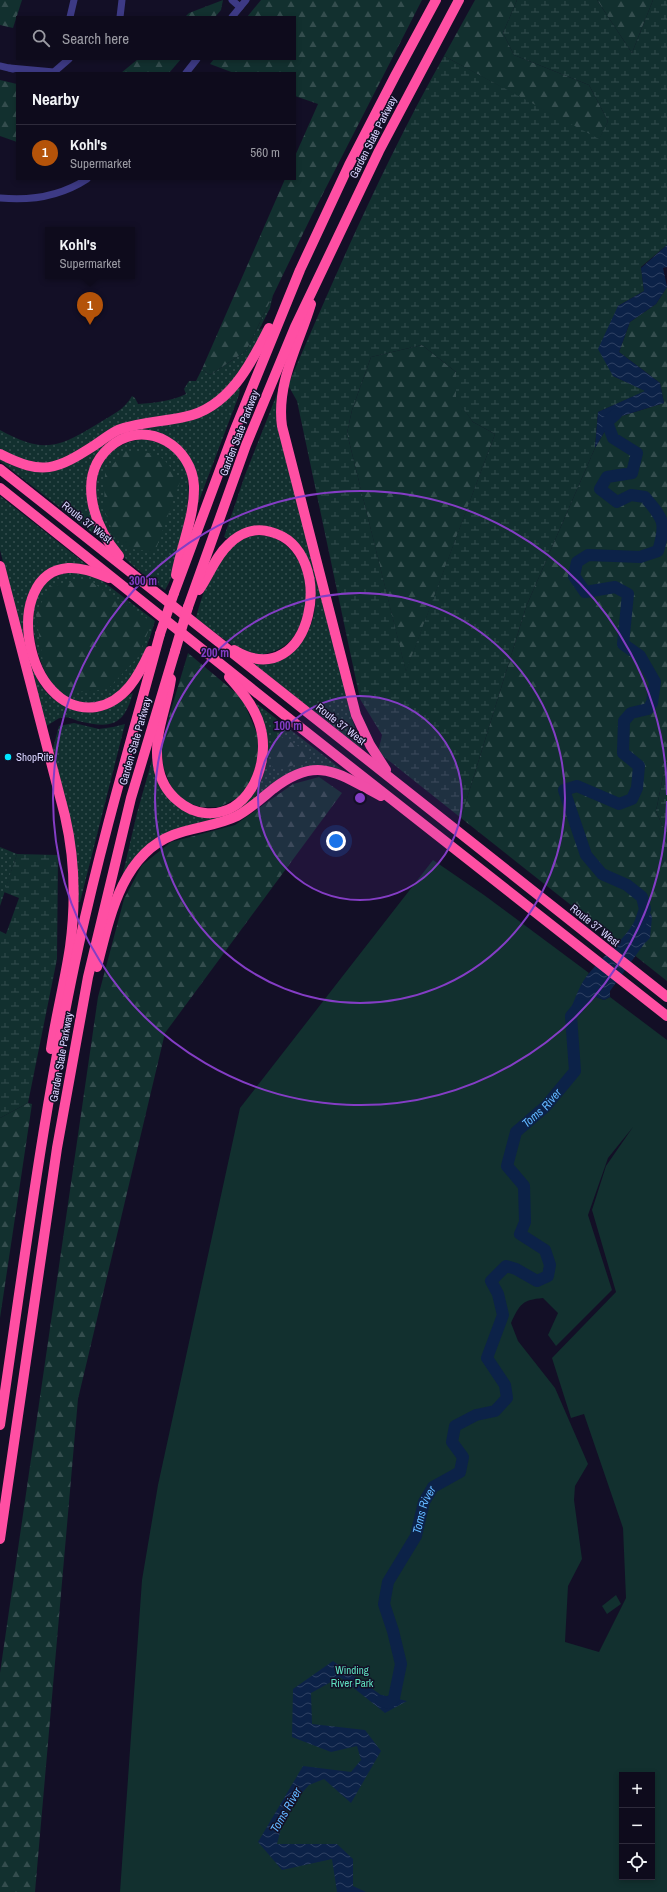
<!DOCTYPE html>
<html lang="en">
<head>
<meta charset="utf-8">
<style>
  body { margin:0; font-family:"Archivo Narrow",sans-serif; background:#171425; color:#f1f3f6 }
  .controls { position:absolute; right:12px; bottom:12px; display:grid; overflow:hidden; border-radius:0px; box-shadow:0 2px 6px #0003 }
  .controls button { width:36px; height:36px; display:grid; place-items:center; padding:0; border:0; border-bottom:1px solid #2e2b3b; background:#0e0b1c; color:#f1f3f6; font:20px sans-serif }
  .you { position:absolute; left:336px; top:841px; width:14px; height:14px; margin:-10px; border:3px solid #fff; border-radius:50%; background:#1a73e8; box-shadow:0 0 0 6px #1a73e833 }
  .badge { display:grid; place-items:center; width:26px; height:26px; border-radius:50%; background:#b45309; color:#fff; font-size:13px; font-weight:700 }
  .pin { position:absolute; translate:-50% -33px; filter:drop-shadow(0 1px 2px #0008) }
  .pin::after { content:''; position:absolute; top:21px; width:14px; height:12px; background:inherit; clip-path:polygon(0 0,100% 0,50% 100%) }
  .popup { position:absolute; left:45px; top:227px; width:90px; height:52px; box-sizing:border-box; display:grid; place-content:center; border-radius:0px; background:#0e0b1c; filter:drop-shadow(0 1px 3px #0005); font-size:13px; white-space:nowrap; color:#9b9ba3 }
  .popup b { font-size:15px; color:#f1f3f6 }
  .popup::after { content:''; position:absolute; left:50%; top:100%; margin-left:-8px; border:8px solid transparent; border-top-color:#0e0b1c }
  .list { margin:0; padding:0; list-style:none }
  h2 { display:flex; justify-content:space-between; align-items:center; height:52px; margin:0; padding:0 16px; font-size:17px }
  h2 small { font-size:13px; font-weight:400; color:#9b9ba3 }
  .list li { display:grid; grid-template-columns:26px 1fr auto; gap:12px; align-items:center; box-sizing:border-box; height:56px; padding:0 16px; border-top:1px solid #2e2b3b }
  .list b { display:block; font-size:15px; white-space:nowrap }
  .list p { margin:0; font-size:13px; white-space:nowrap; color:#9b9ba3 }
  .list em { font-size:13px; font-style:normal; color:#9b9ba3 }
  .icon { flex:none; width:22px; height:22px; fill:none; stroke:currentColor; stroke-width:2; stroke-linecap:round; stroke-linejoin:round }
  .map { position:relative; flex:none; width:667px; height:1892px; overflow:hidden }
  .search { position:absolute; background:#0e0b1c; box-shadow:0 2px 6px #0003; left:16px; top:16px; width:280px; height:44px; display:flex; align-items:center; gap:10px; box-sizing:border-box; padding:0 14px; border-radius:0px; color:#9b9ba3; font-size:15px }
  .panel { position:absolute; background:#0e0b1c; box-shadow:0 2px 6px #0003; left:16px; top:72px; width:280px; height:108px; border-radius:0px }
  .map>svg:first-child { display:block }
  .grass { fill:url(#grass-dots) }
  .forest { fill:url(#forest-firs) }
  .wetland { fill:url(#wetland-marsh); fill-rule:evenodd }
  .park { fill:#12302f; fill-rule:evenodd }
  .water { fill:url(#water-waves) }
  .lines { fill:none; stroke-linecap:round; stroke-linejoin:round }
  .river { stroke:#0c2248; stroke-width:12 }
  .minor { stroke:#3d3a85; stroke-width:7 }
  .highway { stroke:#ff4fa3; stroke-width:10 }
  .highway-bridge { stroke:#ff4fa3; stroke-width:10 }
  .ring { fill:none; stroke:#843dc5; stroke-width:2 }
  .poi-dot { fill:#00e5ff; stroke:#130f26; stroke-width:1.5 }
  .labels { text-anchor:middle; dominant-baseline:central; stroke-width:3; stroke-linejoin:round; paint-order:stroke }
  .street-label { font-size:11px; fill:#d9d4ff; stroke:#130f26 }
  .poi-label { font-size:11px; fill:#d9d4ff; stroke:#130f26; text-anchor:start }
  .park-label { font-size:11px; fill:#5fe0c0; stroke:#130f26 }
  .water-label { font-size:12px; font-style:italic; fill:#62b6ff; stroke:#130f26 }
  .centre { fill:#843dc5; stroke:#130f26; stroke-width:2 }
  .ring-label { font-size:12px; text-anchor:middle; font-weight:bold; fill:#843dc5; stroke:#130f26; stroke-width:3; stroke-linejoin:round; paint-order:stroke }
</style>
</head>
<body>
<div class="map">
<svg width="667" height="1892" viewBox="0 0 667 1892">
  <defs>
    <pattern id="grass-dots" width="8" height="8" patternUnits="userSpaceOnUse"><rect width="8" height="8" fill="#12302f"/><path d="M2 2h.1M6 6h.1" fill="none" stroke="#344d4e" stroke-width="1.8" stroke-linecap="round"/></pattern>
    <pattern id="forest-firs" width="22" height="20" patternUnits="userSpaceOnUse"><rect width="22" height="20" fill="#12302f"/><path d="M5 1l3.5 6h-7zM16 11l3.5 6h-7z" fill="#344d4e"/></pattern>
    <pattern id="wetland-marsh" width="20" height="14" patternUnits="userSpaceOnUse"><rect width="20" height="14" fill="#12302f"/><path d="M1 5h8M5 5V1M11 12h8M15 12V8" fill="none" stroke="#344d4e"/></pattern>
    <pattern id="water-waves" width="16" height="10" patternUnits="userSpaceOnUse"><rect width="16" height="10" fill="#0c2248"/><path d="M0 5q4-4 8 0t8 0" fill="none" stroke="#2f4163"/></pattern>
  </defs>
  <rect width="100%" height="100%" fill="#130f26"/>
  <g class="grass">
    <path d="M273 295 270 308 259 330 267 326C251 356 226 404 190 412 172 416 143 418 127 424 97 436 69 471 34 464 23 461 11 455 0 450V430C44 454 58 448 99 423 112 415 125 409 132 396L135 398 138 404C155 403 171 401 186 394L184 389 189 381H196L202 369 210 375 246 351Z"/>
    <path d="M238 387 240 388 239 395 197 506 194 468 156 433 103 450 89 508 99 538 0 461V458L54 471 72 464 116 436 131 430 186 421Z"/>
    <path d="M279 389 277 403 351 716 362 749 250 661 290 654C325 628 323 566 291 539 286 534 277 527 269 527 261 527 237 536 228 539L224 537 245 475Z"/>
    <path d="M143 439C200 448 191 492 182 535 178 553 175 574 165 590 148 577 128 565 117 548 111 539 100 520 97 510 96 505 97 499 96 495 95 463 111 443 143 439Z"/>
    <path d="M0 496 87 565C80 565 72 563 65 564 45 567 26 587 25 608 25 618 28 628 30 638 31 649 31 661 34 671 42 697 69 714 96 712 112 710 120 699 133 693 123 728 110 728 78 721 73 719 66 716 60 718 56 719 51 724 46 726L0 550Z"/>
    <path d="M256 535C319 534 323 642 268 653 265 654 261 655 259 655 239 654 212 630 196 618 204 587 220 541 256 535Z"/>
    <path d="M75 571 97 577 155 621C150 637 145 654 137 670 122 699 88 714 59 693 56 691 54 686 52 683 35 659 23 608 45 584 53 575 64 574 75 571Z"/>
    <path d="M256 703 345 772 317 766 234 814 174 831 123 873 137 813 152 760H154L155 769 197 815 251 796 262 778 264 725Z"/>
    <path d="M74 723 99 729 113 727 125 724 80 902H78L76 849 52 752 59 726Z"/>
    <path d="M0 847 17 854 0 906Z"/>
  </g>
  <g class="forest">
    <path d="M0 0H22L13 28 0 25Z"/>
    <path d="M223 0 221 10 215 17H185L189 13Z"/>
    <path d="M261 0H422L312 215 246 351 210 375 202 369 285 179H295V156L318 104 295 96V73H234L210 64 214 59H295V17H247Z"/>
    <path d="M475 0H517L503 33 514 55 589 85 608 121 599 140 444 56Z"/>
    <path d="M597 0H653L632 53Z"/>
    <path d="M138 59H181L169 73H121Z"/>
    <path d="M0 80 17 84V142L0 136Z"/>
    <path d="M667 287V757L656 811 667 836V981L461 818 526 607 595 448 612 419 664 403 660 383 619 352 630 322 656 304Z"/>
    <path d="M422 345 456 372V398L473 422 495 434 406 672 347 433 352 410 371 357Z"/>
    <path d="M125 451C159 453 162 452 180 482L155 552 132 549 115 538 104 509 105 473Z"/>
    <path d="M87 579 152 622 138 657 108 689 65 694 44 669 36 614 49 587Z"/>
    <path d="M188 653 242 698 258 736V758L251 782 238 798 219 807H201L185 802 172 789 164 769 161 748 168 720Z"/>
    <path d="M274 733 309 752 310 758 307 761 278 770 272 767 273 758 270 750Z"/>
    <path d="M319 777 342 793 165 1033 78 1399 35 1892H0V1673L98 997 124 899 142 865 171 842 235 825 293 784Z"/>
    <path d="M28 1103 32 1104 0 1318V1118Z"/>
  </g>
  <g class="wetland">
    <path d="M517 0H597L632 53 653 0H667V245L641 267 644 291 618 306 613 376 646 391 598 412 595 448 526 607 461 818 378 752 382 735 360 699 297 401 288 385C336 274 384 162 444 56L599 139 608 121 589 85 514 55 503 33ZM422 345 456 372V399L473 422 495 434 406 671 347 433 352 410 371 357Z"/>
    <path d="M667 757V836L656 811Z"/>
    <path d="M17 854 58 855 57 959 28 1103 0 1118V931L6 934 19 898 4 892Z"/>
  </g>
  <g class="park">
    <path d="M433 860 484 895 589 973 581 986 574 1019 594 996 604 1000 610 997 667 1040V1892H120L142 1580 158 1485 240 1108ZM633 1127 606 1166 592 1210 616 1292 552 1358 571 1418 584 1414 623 1528 626 1598 599 1652 565 1642 568 1586 582 1559 574 1500 575 1486 588 1464 555 1388 518 1341 511 1323C520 1304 522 1300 543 1298L558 1313 548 1335 556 1346 612 1290 588 1215 608 1158ZM622 1775H652V1877H622Z"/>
    <path d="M616 1595 621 1604 607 1614 602 1606Z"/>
  </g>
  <g class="water">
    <path d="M667 245V267L663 268 667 287 656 304 630 322 619 352 660 383 664 403 612 419 595 448 598 412 645 391 613 376 598 349 618 306 644 291 641 268Z"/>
    <path d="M648 908 652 917 650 938 644 944 610 991V997L604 1000 594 996 573 1019 569 1013C575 999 580 983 590 972 608 951 630 936 640 910Z"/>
    <path d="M333 1661 381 1695 407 1701 385 1713 340 1677 311 1693 312 1724 365 1730 381 1751 351 1803 324 1779 309 1785 285 1812 277 1844H337L353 1859V1886L366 1892H337L332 1859 282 1870 258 1842 303 1766 351 1772 361 1760 357 1746 331 1752 292 1737 293 1689Z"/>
  </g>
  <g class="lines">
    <g class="river">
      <path d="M616 414 607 422 613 438 637 453 632 473 607 477 600 489 617 502 631 495 645 497C663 519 667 522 658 551L640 557 588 555 577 562 574 576 585 592 615 587 628 594 623 644 640 656 655 682 652 703 648 709 631 713 624 721 623 753 639 766 637 788 632 799 619 804 577 786 564 790 586 855 602 874 627 885 642 897 645 909 640 924"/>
      <path id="s1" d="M381 1701 389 1703 394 1698 401 1664 393 1631 384 1604 388 1582 416 1536 424 1502 433 1487 460 1472 463 1457 452 1442 455 1426 476 1415 495 1411 507 1398 505 1385 487 1358 503 1315 498 1294 491 1281 506 1266 516 1269 537 1281 548 1276 550 1265 545 1250 520 1234 525 1222 524 1186 507 1166 516 1132 546 1106 575 1071 571 1016 581 1004"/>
    </g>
    <g class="minor">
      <path d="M232 0 240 7"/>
      <path d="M70 17 74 0"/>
      <path d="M120 17 122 0"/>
      <path d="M232 17 246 0"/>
      <path d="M0 66 13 69"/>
      <path d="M10 68 54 72 69 59"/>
      <path d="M186 73 197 59"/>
      <path d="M0 198C31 201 61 196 87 179"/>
    </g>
    <g class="highway">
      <path d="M311 304C299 344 276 383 282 426L356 715 370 745 386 770"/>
      <path d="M0 454C43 476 56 470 95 445 102 440 110 434 118 430 139 422 162 422 184 417 228 409 251 364 269 328"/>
      <path d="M0 469 667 997"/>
      <path d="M0 488 287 717 667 1016"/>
      <path d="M119 556C93 525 74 472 115 443 149 420 192 447 194 486 195 515 181 546 176 575"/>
      <path d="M0 566 65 816C75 859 76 902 70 947 65 981 56 1015 51 1049"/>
      <path d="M109 578C96 573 82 567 68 568 1 573 24 717 96 707 125 702 139 675 150 651"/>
      <path d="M199 590C210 574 215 557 229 544 240 533 255 527 271 532 340 550 313 697 234 650"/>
      <path d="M174 593 234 432 300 270 349 165 395 76 436 0"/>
      <path d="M188 607 246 445 295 327 379 151 459 0"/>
      <path d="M171 679C167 708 153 735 158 765 160 779 167 792 178 801 186 808 195 812 205 813 247 817 268 769 262 734 258 711 244 694 229 677"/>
      <path d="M97 967C109 920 121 855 173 835 193 827 217 826 237 816 250 809 262 798 273 789 318 754 338 774 381 796"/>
      <path d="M0 1425C24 1264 44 1103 79 944 102 839 132 737 160 634"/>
      <path d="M0 1539 57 1148 88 977 131 798 175 651"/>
    </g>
    <g class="highway-bridge">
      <path d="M160 634 174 593"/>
      <path d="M175 651 188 607"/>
    </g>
  </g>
  <circle cx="360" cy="798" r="102" fill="#843dc5" fill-opacity=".12"/>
  <g class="ring">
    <circle cx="360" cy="798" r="102"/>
    <circle cx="360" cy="798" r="205"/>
    <path d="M667 801A307 307 0 1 1 667 795"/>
  </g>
  <circle class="poi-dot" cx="8" cy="757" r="4"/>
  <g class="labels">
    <g class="street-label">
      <text transform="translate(373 137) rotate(-63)">Garden State Parkway</text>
      <text transform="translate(239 433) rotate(-69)">Garden State Parkway</text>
      <text transform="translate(87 522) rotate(38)">Route 37 West</text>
      <text transform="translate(341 724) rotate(38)">Route 37 West</text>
      <text transform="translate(135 741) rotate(-74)">Garden State Parkway</text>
      <text transform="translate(595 925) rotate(39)">Route 37 West</text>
      <text transform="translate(61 1057) rotate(-80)">Garden State Parkway</text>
    </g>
    <g class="poi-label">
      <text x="16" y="757">ShopRite</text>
    </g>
    <g class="park-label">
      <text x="352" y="1670">Winding<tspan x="352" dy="13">River Park</tspan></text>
    </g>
    <g class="water-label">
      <text stroke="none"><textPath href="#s1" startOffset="781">Toms River</textPath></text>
      <text stroke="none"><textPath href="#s1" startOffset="216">Toms River</textPath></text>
      <text transform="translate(286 1810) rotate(-60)">Toms River</text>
    </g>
  </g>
  <circle cx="360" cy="798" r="6" class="centre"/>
  <g class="ring-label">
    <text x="143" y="585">300 m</text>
    <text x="215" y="657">200 m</text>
    <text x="288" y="730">100 m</text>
  </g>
</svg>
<div class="controls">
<button>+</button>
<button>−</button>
<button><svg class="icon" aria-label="locate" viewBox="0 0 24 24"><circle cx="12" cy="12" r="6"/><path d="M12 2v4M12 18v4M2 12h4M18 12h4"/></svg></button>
</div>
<div class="you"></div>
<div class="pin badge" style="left:90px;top:325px">1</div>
<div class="popup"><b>Kohl's</b>Supermarket</div>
<div class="search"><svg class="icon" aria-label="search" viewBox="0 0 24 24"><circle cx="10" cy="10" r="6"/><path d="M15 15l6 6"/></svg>Search here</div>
<section class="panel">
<h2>Nearby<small></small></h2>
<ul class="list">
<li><span class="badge">1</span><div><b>Kohl's</b><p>Supermarket</p></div><em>560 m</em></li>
</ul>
</section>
</div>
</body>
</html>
